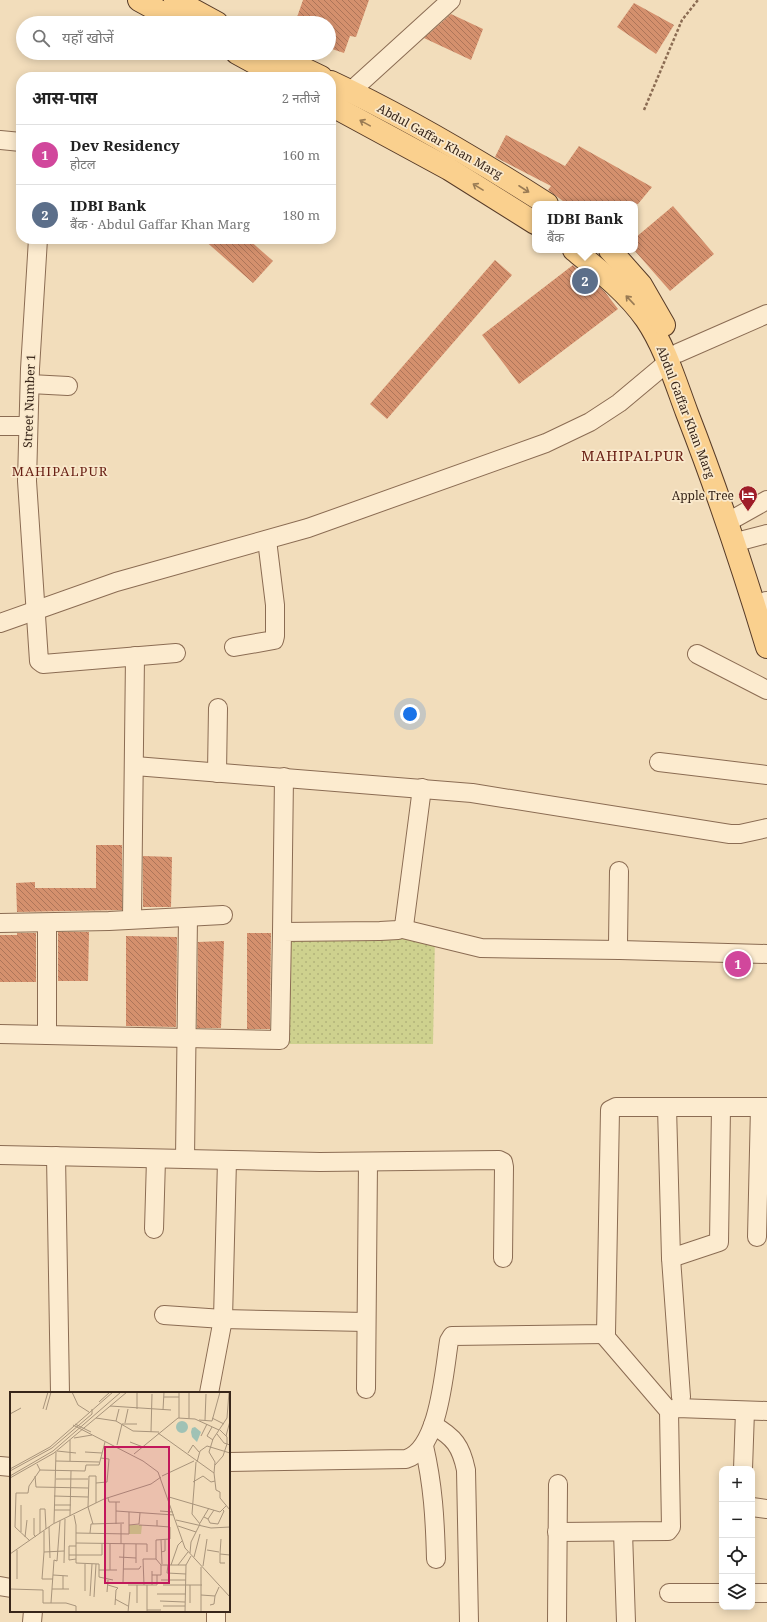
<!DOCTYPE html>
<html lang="hi">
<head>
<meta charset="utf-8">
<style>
  body { margin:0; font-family:"Noto Serif","Noto Sans Devanagari",serif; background:#f6f6f6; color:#222 }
  .controls { position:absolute; right:12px; bottom:12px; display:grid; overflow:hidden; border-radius:8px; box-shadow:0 2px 10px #0003 }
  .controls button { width:36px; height:36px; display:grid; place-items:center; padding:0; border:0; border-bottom:1px solid #e0e0e0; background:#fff; color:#222; font:20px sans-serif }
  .you { position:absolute; left:410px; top:714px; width:14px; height:14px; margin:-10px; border:3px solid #fff; border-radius:50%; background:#1a73e8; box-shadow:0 0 0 6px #1a73e833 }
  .badge { display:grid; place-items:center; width:26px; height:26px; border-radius:50%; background:#0f766e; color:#fff; font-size:13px; font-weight:700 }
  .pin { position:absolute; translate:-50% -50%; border:2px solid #fff; box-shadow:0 1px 4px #0006 }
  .popup { position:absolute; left:532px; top:201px; width:106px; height:52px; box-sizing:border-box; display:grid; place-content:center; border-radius:8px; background:#fff; filter:drop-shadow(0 1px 3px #0005); font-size:13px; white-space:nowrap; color:#767676 }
  .popup b { font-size:15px; color:#222 }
  .popup::after { content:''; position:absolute; left:50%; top:100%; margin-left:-8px; border:8px solid transparent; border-top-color:#fff }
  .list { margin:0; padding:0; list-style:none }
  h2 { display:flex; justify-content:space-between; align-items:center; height:52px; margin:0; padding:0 16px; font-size:17px }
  h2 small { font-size:13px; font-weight:400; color:#767676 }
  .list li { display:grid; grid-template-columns:26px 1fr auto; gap:12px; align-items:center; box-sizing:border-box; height:60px; padding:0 16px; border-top:1px solid #e0e0e0 }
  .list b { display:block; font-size:15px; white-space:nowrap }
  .list p { margin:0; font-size:13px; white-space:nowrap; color:#767676 }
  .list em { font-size:13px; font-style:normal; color:#767676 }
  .icon { flex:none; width:22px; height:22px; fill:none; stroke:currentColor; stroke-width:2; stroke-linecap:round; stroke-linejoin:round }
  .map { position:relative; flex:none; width:767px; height:1622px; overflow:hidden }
  .search { position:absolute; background:#fff; box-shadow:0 2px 10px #0003; left:16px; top:16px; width:320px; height:44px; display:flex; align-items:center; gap:10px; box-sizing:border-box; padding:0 14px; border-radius:22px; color:#767676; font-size:15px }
  .panel { position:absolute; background:#fff; box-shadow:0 2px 10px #0003; left:16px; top:72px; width:320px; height:172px; border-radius:16px }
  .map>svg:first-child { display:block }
  .park { fill:url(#park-dots) }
  .building { fill:url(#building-back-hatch) }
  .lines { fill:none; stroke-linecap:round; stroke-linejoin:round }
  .minor-casing { stroke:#8b6c53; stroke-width:20 }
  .major-casing { stroke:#573b28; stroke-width:24 }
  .path { stroke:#8b6c53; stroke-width:2.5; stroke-dasharray:3 2; stroke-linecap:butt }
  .minor { stroke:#fcebcf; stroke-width:18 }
  .major { stroke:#fad08e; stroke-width:22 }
  .oneway { stroke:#997b54 }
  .labels { text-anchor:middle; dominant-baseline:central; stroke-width:3.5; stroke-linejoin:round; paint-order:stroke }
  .street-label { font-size:12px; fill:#38261a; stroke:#f9e8cb }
  .poi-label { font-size:12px; fill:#38261a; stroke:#f9e8cb; text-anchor:end }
  .neighbourhood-label { font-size:13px; letter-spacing:1px; fill:#692015; stroke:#f9e8cb }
  .quarter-label { font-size:14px; letter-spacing:1px; fill:#692015; stroke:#f9e8cb }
  .inset-road { fill:none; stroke:#a8947b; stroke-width:1 }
  .view { fill:#c2185b; fill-opacity:0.15; stroke:#c2185b; stroke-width:2 }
  .inset-edge { fill:none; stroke:#38261a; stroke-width:2 }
</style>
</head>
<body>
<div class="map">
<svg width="767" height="1622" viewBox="0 0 767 1622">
  <defs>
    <pattern id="park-dots" width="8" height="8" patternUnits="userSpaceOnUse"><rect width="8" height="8" fill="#ced18e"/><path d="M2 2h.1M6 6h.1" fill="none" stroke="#b2b37a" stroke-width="1.8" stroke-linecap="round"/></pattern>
    <pattern id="building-back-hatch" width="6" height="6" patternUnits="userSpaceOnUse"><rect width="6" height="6" fill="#d4906d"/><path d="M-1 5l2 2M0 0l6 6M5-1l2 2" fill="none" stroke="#ad7559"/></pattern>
  </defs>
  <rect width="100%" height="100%" fill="#f2ddbb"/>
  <path class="park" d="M282 932 435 935 433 1044H283Z"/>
  <g class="building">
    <path d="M303 0H369L356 37 350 36 344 53 329 48V23H295Z"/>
    <path d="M634 3 674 25 656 54 617 27Z"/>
    <path d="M451 14 483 29 471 60 424 38Z"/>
    <path d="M506 135 565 166 579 146 652 187 638 204H567L548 190 551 186 495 157Z"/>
    <path d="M673 206 714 254 670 291 635 251V238Z"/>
    <path d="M203 239H248L273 261 253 283Z"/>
    <path d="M495 260 512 275 387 419 370 404Z"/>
    <path d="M573 265 589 281 591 280 605 292 618 309 519 384 482 335Z"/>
    <path d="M96 845H122V910L17 912 16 883 35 882V888H96Z"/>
    <path d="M143 856 172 857 171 907H143Z"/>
    <path d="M58 932H89L88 981H58Z"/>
    <path d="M17 933H36V982H0V935H17Z"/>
    <path d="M247 933H271L270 1029H247Z"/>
    <path d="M126 936 177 937 176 1027 126 1026Z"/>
    <path d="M224 941 221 1028H197L198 942Z"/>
  </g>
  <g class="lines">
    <g class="minor-casing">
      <g id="minor">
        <path d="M351 91 451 0"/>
        <path d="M0 140 21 142"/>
        <path d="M38 239 30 369 27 481 39 661 43 664 176 653"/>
        <path d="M678 353 767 314"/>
        <path d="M30 384 68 386"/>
        <path d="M0 426H28"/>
        <path d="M735 518 767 500"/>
        <path d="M744 540 767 534"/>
        <path d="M766 601H767"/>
        <path d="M0 623 116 582 308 528 546 443 590 422 619 403 668 362"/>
        <path d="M234 647 274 640 275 636V605L267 540"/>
        <path d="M697 654 767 690"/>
        <path d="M659 762 767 775"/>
        <path d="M135 766 472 793 730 834H740L767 828"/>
        <path d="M217 773 218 708"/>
        <path d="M619 871 618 944 620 950 767 954"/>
        <path d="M132 919 135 656"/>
        <path d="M0 923 109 921 223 915"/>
        <path d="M403 929 481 948 620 950"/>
        <path d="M282 932 284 777"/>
        <path d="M0 1034 280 1040 282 932 380 931 398 930 404 926 422 788"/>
        <path d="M47 1035V923"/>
        <path d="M667 1107 671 1258 681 1397"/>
        <path d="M0 1155 320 1162 499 1160 503 1162 504 1167 503 1258"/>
        <path d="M56 1156 60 1393"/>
        <path d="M185 1159 188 917"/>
        <path d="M154 1229 156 1159"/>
        <path d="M757 1237 760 1107"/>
        <path d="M671 1258 719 1242 721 1108"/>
        <path d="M164 1315 223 1319 366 1322"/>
        <path d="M366 1389 368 1162"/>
        <path d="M209 1393 223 1319 227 1160"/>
        <path d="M669 1411 677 1408 767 1411"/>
        <path d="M433 1425C454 1437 461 1446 466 1470L469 1622"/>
        <path d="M424 1446C433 1485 435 1519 436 1559"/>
        <path d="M229 1462 406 1459C439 1449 444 1372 449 1341L452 1336 606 1334 610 1110 616 1107H767"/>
        <path d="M0 1466 11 1467"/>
        <path d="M743 1469 745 1411"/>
        <path d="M752 1507 767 1509"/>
        <path d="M557 1532 668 1531 671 1527 669 1411 603 1334"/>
        <path d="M623 1532 626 1622"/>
        <path d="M0 1586 11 1588"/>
        <path d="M669 1593H722"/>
        <path d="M752 1593H767"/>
        <path d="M216 1611V1622"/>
        <path d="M32 1622 33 1611"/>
        <path d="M557 1622 558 1484"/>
      </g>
    </g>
    <g class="major-casing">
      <g id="major">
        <path d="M139 0 181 23"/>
        <path d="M175 0 217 23"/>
        <path d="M237 53 281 77"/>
        <path d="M271 53 321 77"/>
        <path d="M331 82C406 117 478 160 547 204"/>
        <path d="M331 105 449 169 535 223"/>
        <path d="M574 250C600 271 627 292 646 319 665 347 675 381 687 413 717 490 743 568 767 647"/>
        <path d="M610 250 641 285 664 325"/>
      </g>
    </g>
    <path class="path" d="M644 110 682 20 698 0"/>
    <use href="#minor" class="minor"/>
    <use href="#major" class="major"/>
  </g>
  <defs><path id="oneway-shaft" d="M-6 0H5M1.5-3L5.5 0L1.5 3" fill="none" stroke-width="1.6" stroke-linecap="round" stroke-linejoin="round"/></defs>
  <g class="oneway">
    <use href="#oneway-shaft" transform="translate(365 123) rotate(-151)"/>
    <use href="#oneway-shaft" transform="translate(478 187) rotate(-148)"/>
    <use href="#oneway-shaft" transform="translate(524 189) rotate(33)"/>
    <use href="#oneway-shaft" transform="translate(630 300) rotate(-133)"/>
  </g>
  <defs>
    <g id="hotel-pin" transform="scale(1)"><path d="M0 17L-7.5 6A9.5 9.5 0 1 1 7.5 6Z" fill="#9f1d29" stroke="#f9e8cb"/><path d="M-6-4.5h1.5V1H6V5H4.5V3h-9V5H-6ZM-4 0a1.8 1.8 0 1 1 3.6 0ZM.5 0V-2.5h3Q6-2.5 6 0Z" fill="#fff"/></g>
  </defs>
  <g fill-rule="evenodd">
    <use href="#hotel-pin" x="748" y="495"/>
  </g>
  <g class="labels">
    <g class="street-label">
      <text transform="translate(440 141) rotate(29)">Abdul Gaffar Khan Marg</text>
      <text transform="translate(29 401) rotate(-88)">Street Number 1</text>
      <text transform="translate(686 412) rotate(69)">Abdul Gaffar Khan Marg</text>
    </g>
    <g class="poi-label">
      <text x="734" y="495">Apple Tree</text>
    </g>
    <g class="neighbourhood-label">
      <text x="60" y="471">MAHIPALPUR</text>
    </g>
    <g class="quarter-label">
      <text x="633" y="455">MAHIPALPUR</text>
    </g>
  </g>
  <g transform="translate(10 1392)">
    <rect width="220" height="220" fill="#f2ddbb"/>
    <path d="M119 133H132L131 142H119Z" fill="#ced18e"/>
    <path d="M166 35a6 6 0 1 1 12 0a6 6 0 1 1-12 0ZM185 35 191 40 187 50 182 45 181 40 182 36Z" fill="#a0c2b5"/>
    <path class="inset-road" d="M62 0 68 13 79 20M127 0V17M154 5H169M89 10 100 0M100 14 161 18M33 17 38 0M36 18 41 0M153 18 154 0M0 22 11 16M86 26 106 29 123 39 149 40M169 26V0M179 26V0M202 26 214 32M189 28 202 29 210 0M195 28 196 2M106 29 109 17M115 31 118 17M65 32 81 40M112 32H127M63 33 133 69 148 80 175 156 220 205M202 35 197 44 203 48M141 40 142 2M148 41 204 81 206 98 210 100V106L220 118M207 42 214 51 220 53M191 44 197 32M216 44 220 29M64 46 82 43M120 50 133 55M107 53 112 32M47 59 66 61M75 60 92 61M178 61 183 53 189 60M124 62 168 26 185 27 209 38M46 69 89 70M60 69V48M187 70 190 59 197 54 220 61M27 72 30 78 75 79 76 73H89L95 50M205 73 213 64 217 52V45L210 38M0 77 40 55 103 0M0 79 42 56 82 22V17M204 81 205 70 199 60 203 47 217 26 219 0M0 84 43 59 111 0M25 84 26 95 78 96M152 84 184 69M0 86 44 61 117 0M46 87H78M183 90 193 84 201 90 205 89M86 91 97 90 99 67 91 66M44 104 78 105M159 105 210 120 216 114M98 106 99 110H110M11 113V140M44 113H61M44 118H60M106 119 164 123M150 119 163 120M64 123 66 133V171L89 172V185L103 188M60 124 61 79M194 125 198 127 204 118M24 126V143L26 145M198 127 200 131 208 132 214 119 212 117M166 128 201 136 220 135M44 131 46 60M190 131 199 116M83 132 78 115 79 84H86V111M106 132V110M119 133V120M129 133 147 134M168 134 186 140M39 135 40 166M34 139V160M30 141V117H35L36 137M66 141 119 142V133L129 132 130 121M80 141 81 132 114 131M15 145 17 128M151 148 152 172M20 149 5 135 6 101H18L19 94 30 78M66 151 137 152V160M100 152V178M111 152V132M197 158 209 160M151 160 155 159V148M180 161 181 150 190 132 182 122 186 70M0 162 43 132 94 107 141 92 151 85M210 162 211 147M59 163H92V152M109 165 126 166M184 165 190 142M66 167 59 168V154H66M54 171 55 127M126 171V152M215 171H210V162L220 163M151 173H176M158 173 157 181 176 182M161 173 168 153 172 149M168 173 178 160M193 174 197 147M113 177H129L131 174M89 178H107M43 183 58 184M142 183H151V173L146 167M7 187V158M43 187H32L34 160 54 159M151 188H176M113 191 114 152M98 193 108 196 106 198 105 213M118 193H147V183M134 193 133 167H146V148L160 147V135L147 134V128M137 193V220M142 193V179M153 193H192M0 197 33 198V211H56L66 214V220M42 197H59M53 197V184M75 199V172M97 200 98 188M147 202H176M191 203 205 204 209 195M80 204 82 172M84 205 86 172M105 207 118 214M150 209 175 210M41 211 44 168 47 169 50 129M127 211V193M180 211V193M200 213 204 212 205 204M153 214H175M137 218H151M118 220 120 200M175 220 176 173 181 164M191 220V175"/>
    <path class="view" d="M95 55H159V191H95Z"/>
    <rect width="220" height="220" class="inset-edge"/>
  </g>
</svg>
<div class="controls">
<button>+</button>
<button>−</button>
<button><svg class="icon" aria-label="locate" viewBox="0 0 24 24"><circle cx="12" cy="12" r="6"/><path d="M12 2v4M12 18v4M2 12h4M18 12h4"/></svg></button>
<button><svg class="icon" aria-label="layers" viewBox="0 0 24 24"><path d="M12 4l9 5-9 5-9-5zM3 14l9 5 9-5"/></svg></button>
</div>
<div class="you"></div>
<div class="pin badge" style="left:738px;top:964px;background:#d1479c">1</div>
<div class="pin badge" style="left:585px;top:281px;background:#5c6f8a">2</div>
<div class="popup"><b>IDBI Bank</b>बैंक</div>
<div class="search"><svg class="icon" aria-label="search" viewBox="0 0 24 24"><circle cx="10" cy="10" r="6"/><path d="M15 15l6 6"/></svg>यहाँ खोजें</div>
<section class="panel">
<h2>आस-पास<small>2 नतीजे</small></h2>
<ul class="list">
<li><span class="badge" style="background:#d1479c">1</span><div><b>Dev Residency</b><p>होटल</p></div><em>160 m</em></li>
<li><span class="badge" style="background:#5c6f8a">2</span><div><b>IDBI Bank</b><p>बैंक · Abdul Gaffar Khan Marg</p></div><em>180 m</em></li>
</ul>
</section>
</div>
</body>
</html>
